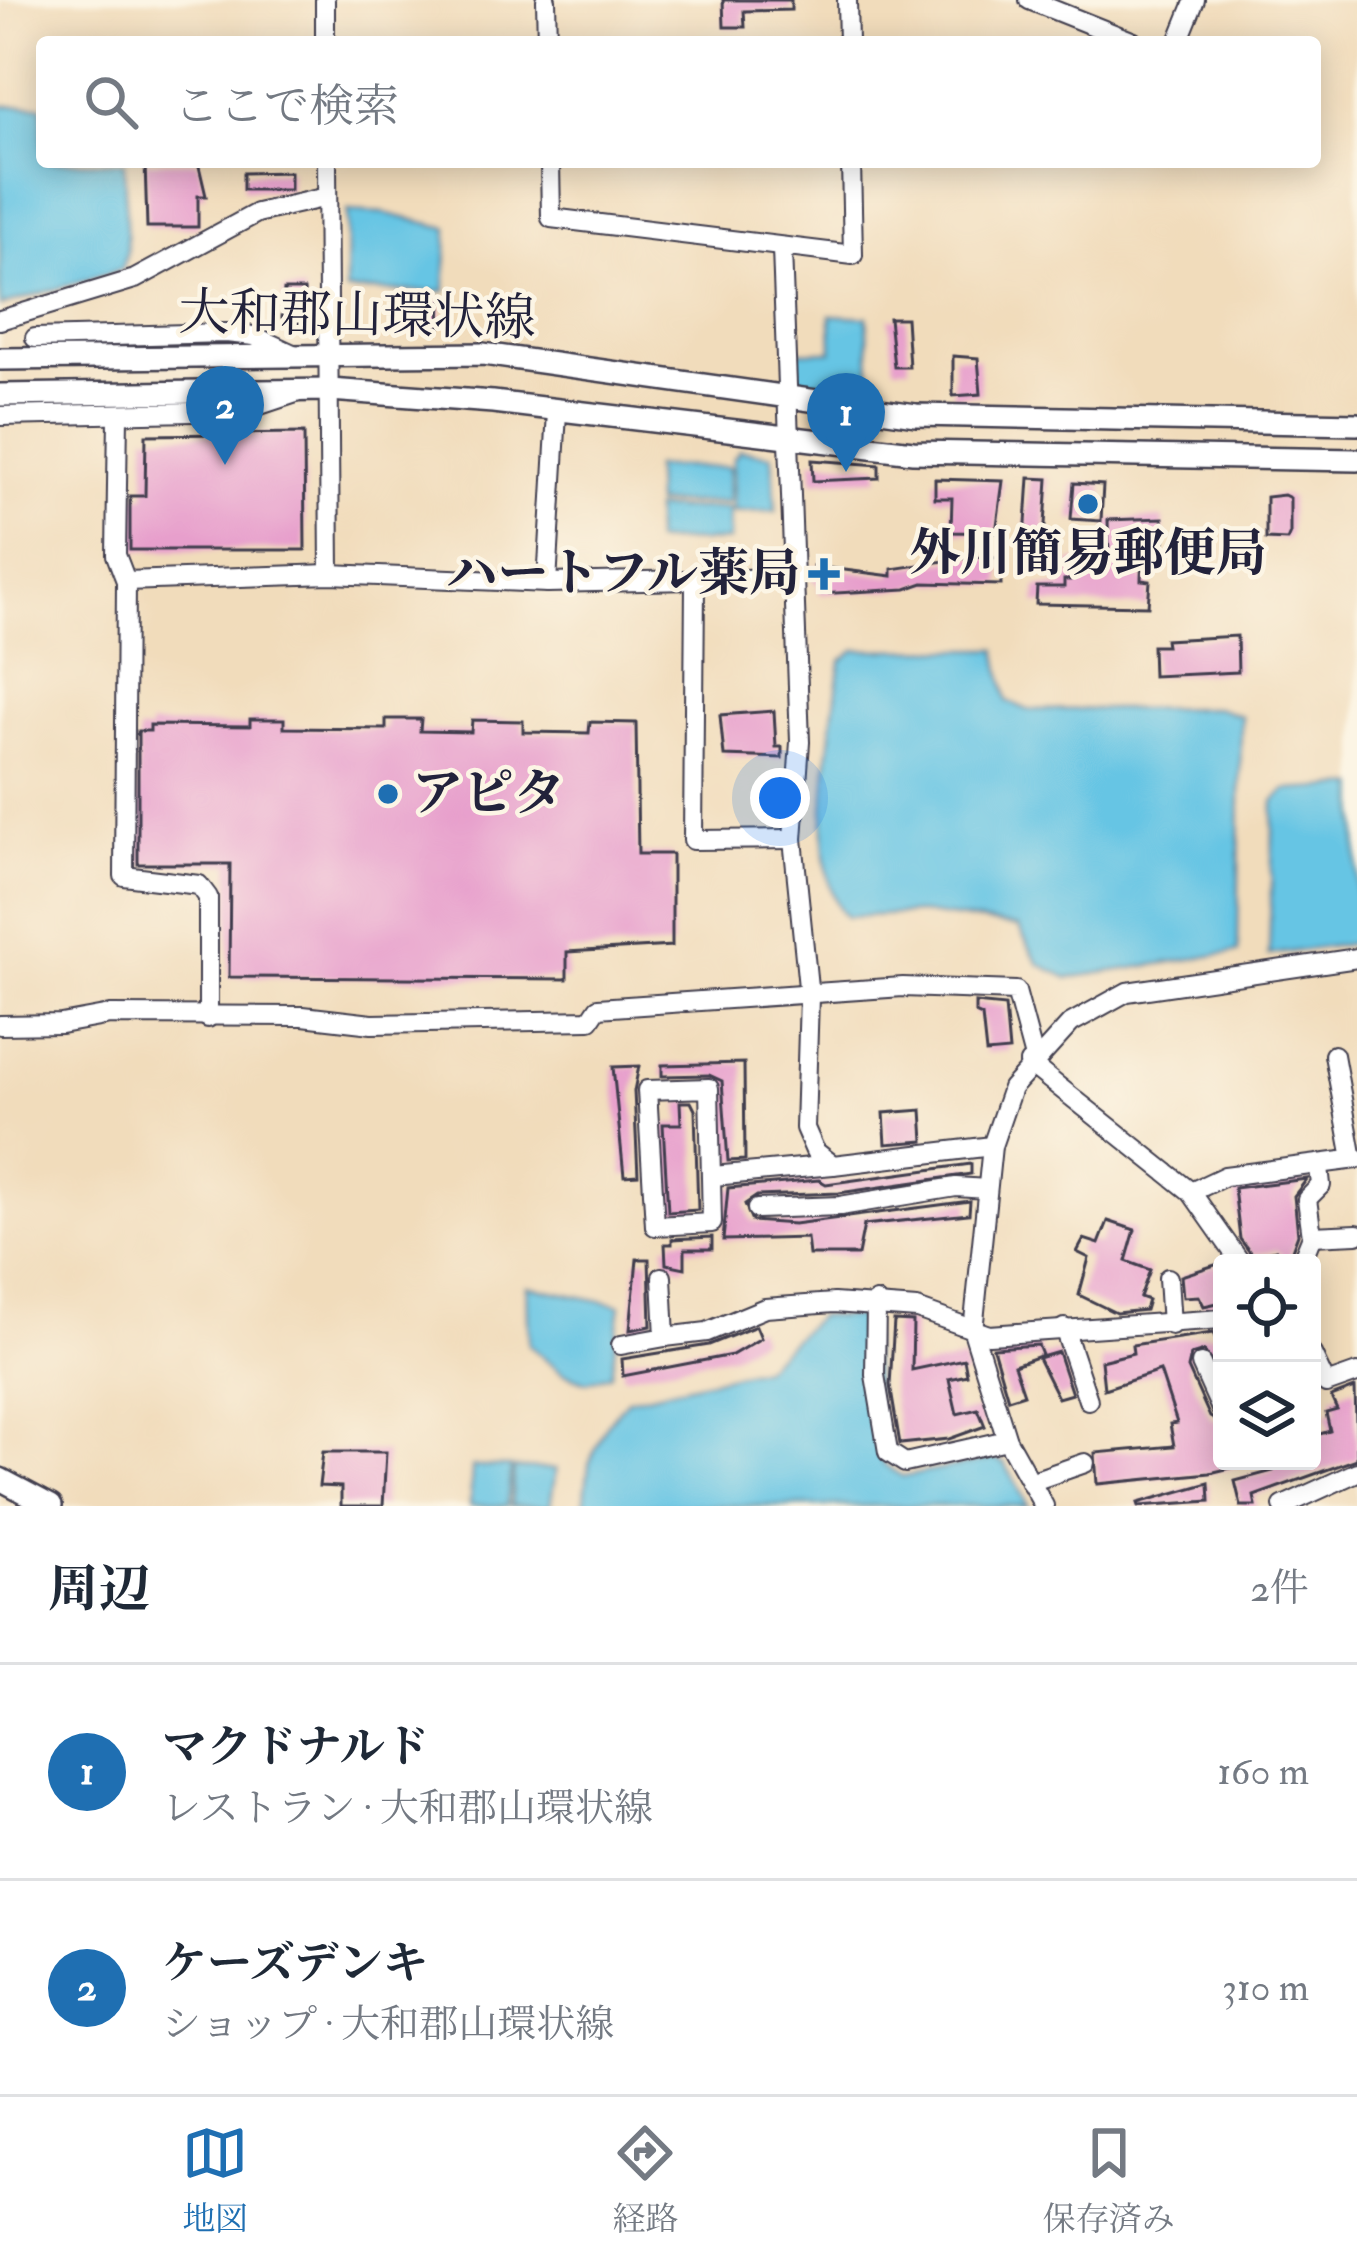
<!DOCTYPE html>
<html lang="ja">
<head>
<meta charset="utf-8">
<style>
  body { margin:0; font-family:"IM FELL Double Pica","Noto Serif JP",serif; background:#f2f2f3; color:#1f2937 }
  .controls { position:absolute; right:36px; bottom:36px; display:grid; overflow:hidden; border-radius:12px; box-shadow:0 6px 30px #0003 }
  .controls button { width:108px; height:108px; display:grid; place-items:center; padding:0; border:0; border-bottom:3px solid #e0e1e3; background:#fff; color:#1f2937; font:60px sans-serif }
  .you { position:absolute; left:780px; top:798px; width:42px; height:42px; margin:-30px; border:9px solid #fff; border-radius:50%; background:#1a73e8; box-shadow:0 0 0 18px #1a73e833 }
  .badge { display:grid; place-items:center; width:78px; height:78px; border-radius:50%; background:#1f6fb2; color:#fff; font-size:39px; font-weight:700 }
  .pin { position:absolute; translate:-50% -99px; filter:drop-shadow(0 3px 6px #0008) }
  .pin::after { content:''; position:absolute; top:63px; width:42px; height:36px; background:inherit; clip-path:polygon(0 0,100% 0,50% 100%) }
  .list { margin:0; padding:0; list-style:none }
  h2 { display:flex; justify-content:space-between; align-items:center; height:156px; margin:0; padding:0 48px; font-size:51px }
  h2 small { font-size:39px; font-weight:400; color:#747a83 }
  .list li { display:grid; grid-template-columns:78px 1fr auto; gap:36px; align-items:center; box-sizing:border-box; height:216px; padding:0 48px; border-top:3px solid #e0e1e3 }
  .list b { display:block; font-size:45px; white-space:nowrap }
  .list p { margin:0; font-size:39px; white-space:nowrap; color:#747a83 }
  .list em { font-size:39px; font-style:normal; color:#747a83 }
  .icon { flex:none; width:66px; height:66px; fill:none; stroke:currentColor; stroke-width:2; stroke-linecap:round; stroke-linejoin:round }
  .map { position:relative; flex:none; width:1357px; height:1506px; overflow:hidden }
  .search { position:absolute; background:#fff; box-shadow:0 6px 30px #0003; left:36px; right:36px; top:36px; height:132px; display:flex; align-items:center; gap:30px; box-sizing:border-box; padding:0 42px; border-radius:12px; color:#747a83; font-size:45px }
  .sheet { height:588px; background:#fff }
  nav { display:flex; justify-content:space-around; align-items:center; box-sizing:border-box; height:168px; border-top:3px solid #e0e1e3; background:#fff; font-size:33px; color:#747a83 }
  nav a { display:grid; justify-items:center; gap:6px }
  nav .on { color:#1f6fb2 }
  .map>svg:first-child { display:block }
  .water { fill:#66c5e4; stroke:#447490; stroke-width:3 }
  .building { fill:#e79fcc }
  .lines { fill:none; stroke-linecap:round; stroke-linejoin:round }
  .minor-casing { stroke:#413e4e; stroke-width:22 }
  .major-casing { stroke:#413e4e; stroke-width:26 }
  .minor { stroke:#fff; stroke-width:18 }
  .major { stroke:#fff; stroke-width:21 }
  .poi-dot { fill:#1f6fb2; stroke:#fcf5e5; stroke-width:4.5 }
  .labels { text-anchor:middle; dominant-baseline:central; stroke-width:9; stroke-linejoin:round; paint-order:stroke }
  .street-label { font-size:51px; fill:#22223b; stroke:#fcf5e5 }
  .poi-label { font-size:51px; font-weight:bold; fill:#22223b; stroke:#fcf5e5 }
</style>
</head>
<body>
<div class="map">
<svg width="1357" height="1506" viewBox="0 0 1357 1506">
  <rect width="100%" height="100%" fill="#fcf5e5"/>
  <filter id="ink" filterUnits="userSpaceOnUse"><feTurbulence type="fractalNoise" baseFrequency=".00833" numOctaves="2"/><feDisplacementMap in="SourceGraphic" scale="24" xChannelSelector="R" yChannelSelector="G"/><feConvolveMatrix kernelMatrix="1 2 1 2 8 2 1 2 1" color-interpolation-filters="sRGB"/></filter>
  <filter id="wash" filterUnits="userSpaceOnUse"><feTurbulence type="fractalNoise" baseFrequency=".004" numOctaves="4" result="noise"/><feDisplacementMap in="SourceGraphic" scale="48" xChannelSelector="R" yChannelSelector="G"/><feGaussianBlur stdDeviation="2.7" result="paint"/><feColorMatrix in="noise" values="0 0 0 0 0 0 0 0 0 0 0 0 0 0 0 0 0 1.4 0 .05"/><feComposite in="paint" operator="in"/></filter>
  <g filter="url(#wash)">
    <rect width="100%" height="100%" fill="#f1dcbb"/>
    <g class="water">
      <path d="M0 106H42V162H124L127 251 122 269 0 306Z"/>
      <path d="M347 211 383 213 448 228 445 291H346Z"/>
      <path d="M831 315 867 317 871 389 795 379V352L832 351Z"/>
      <path d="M740 450 772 455 776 511 733 512V459Z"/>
      <path d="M654 467H729V502L655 504Z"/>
      <path d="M729 508V541L654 542V509Z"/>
      <path d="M997 649 1007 701 1028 710 1217 708 1241 716 1238 952 1068 978 1039 964 1018 927 920 913 846 917C804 872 833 722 841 661L855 650Z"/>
      <path d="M1357 786V943L1269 955 1274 802 1286 790Z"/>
      <path d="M527 1286 621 1305 611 1374 587 1382 563 1373 529 1345Z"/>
      <path d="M818 1316 861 1317 870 1327 883 1464 903 1477 995 1459 1005 1463 1028 1506H584L589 1464 606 1425 628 1399 762 1368Z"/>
      <path d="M472 1467H511L507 1506H470Z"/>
      <path d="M514 1468 556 1469 550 1506H511Z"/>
    </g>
    <g id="blocks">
      <g class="building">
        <path d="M723 0H791V10L744 11 745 27H724Z"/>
        <path d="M145 162H198L206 196H198V227H147Z"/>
        <path d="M290 172V190H243V173Z"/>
        <path d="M284 290H304L307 322 290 324 289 317H282Z"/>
        <path d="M411 300 441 301 440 327 410 325Z"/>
        <path d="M889 318H906L909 367H894Z"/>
        <path d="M953 356 978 358 981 394 953 396Z"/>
        <path d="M304 433 305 550H130V496H145L146 435Z"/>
        <path d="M812 460 879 465V478L813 481Z"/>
        <path d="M1029 478 1048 479 1044 540 1025 538Z"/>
        <path d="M935 479 1003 481 996 533 951 532 952 498H935Z"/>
        <path d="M1074 483 1103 485 1101 521 1071 519Z"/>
        <path d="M1284 495 1290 498V533L1287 540 1266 539V497Z"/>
        <path d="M1163 518 1164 542 1142 543 1141 580 1150 581 1148 606 1036 604 1037 587H1064V580H1070V562L1109 558 1108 520Z"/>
        <path d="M971 557 1000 558 1001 585 923 583 906 589 819 594V582H813V566L892 576V569Z"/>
        <path d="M1237 636 1238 672 1153 676 1152 646H1166L1165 640Z"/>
        <path d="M774 711 776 747H782V758L724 756 720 715Z"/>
        <path d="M250 719H284V728L386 729V719H421L420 731 471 732 472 720 523 721V732L589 733 590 722 636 723 638 854H672V946L567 952V979L229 977 230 864H138V731H150V725L250 726Z"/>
        <path d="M975 1003 1005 1006 1009 1051 986 1053 982 1016 975 1013Z"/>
        <path d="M744 1063 745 1160 728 1161 722 1081 709 1075 662 1076V1065Z"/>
        <path d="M639 1066 634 1091 638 1175 624 1176 613 1067Z"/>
        <path d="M680 1102H691L695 1110 698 1210 668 1212 663 1124H681Z"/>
        <path d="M922 1110 924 1141 886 1144 884 1113Z"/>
        <path d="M971 1164V1174L839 1193 757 1196 745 1204 752 1221 794 1224 970 1201 969 1214 864 1225 858 1255H809L807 1238 723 1240 728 1188 819 1180 826 1184Z"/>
        <path d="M1307 1179 1294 1196 1298 1234 1288 1261 1276 1250 1252 1255 1240 1239 1234 1188Z"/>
        <path d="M1108 1221 1135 1230 1126 1261 1150 1270 1140 1297 1148 1300 1145 1310 1116 1313 1079 1295 1089 1258 1077 1252 1084 1239 1099 1244Z"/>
        <path d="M712 1237V1249H685V1268L666 1264 665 1244H672V1239Z"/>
        <path d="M637 1259H649L651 1326 630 1330Z"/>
        <path d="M1218 1264 1222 1302 1204 1306 1199 1296 1183 1297 1181 1276Z"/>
        <path d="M894 1321 913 1322 912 1370 964 1359 967 1375 949 1379 957 1414 978 1409 985 1426 949 1439 900 1444 890 1385Z"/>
        <path d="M756 1326 761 1338 732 1355 623 1376 622 1359 709 1345Z"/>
        <path d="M1213 1333 1222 1353V1378L1204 1351 1191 1355 1188 1368 1210 1417 1222 1424V1461L1243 1465 1210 1473 1097 1484 1095 1453 1174 1446 1170 1424 1177 1423 1160 1371 1104 1389 1101 1361 1133 1353 1132 1345Z"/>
        <path d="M1038 1345 1042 1355 1014 1365 1024 1394 1008 1399 993 1348Z"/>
        <path d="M1058 1352 1072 1394 1058 1398 1038 1358Z"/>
        <path d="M1355 1388 1357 1459 1254 1496 1256 1506H1241L1235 1481 1273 1471 1270 1461H1318L1313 1436 1330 1431 1326 1413 1337 1410 1331 1397Z"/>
        <path d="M323 1452H386L383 1506H341V1487L319 1486Z"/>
        <path d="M1209 1483 1210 1501 1139 1506 1138 1503Z"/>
      </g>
    </g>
  </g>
  <g filter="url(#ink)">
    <use href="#blocks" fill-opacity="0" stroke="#413e4e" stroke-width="3"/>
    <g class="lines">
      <g class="minor-casing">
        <g id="minor">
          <path d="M325 0V42"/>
          <path d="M546 0 547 42"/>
          <path d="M847 0 848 42"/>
          <path d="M1029 0 1134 42"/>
          <path d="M1178 42 1195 0"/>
          <path d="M327 162 330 574"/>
          <path d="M550 162 551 218 853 255 851 162"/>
          <path d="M782 249 800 742 793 839 809 997 805 1128 815 1151 833 1165 992 1146"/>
          <path d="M0 320 135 279 257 213 327 197"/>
          <path d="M35 338 226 333 254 336 295 355"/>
          <path d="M118 415 116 555 126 581 124 876 199 885 208 897V1018"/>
          <path d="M0 416 242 411 299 392"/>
          <path d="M126 581 330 574 547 583 791 578"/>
          <path d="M547 583 557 412"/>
          <path d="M695 583 693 840 793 839"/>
          <path d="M0 1025 61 1024 110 1015 303 1016 372 1024 590 1020 598 1008 903 987 1016 991 1034 1058"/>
          <path d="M1334 1055 1353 1159"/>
          <path d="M1029 1063 1191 1192 1241 1263"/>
          <path d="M709 1088 712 1223 655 1226 647 1090Z"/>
          <path d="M713 1176 833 1165"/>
          <path d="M1191 1192 1225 1176 1357 1159"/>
          <path d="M757 1209 840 1206 956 1187 987 1189"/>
          <path d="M1312 1236 1357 1234"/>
          <path d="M1263 1263H1275"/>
          <path d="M1301 1263 1312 1236 1307 1199 1321 1185 1319 1167"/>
          <path d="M662 1277 665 1337 707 1332 765 1308 834 1303 917 1309 989 1335 1222 1319"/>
          <path d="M1168 1278 1171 1325"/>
          <path d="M876 1302 875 1375 888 1452 905 1463 1007 1440"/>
          <path d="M1064 1328 1088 1400"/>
          <path d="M621 1345 665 1337"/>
          <path d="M1312 1354 1326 1384 1357 1373"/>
          <path d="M1201 1364 1222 1411"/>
          <path d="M1030 1482 1085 1463"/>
          <path d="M1044 1506 1007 1440 973 1331 992 1146 1012 1088 1071 1023 1127 992 1357 958"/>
          <path d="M1283 1506 1357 1472"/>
        </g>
      </g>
      <g class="major-casing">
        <g id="major">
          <path d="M0 359 483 354 916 415 1357 424"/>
          <path d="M0 395 330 390 493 402 913 452 1357 460"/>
          <path d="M0 1479 51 1506"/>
        </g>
      </g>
      <use href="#minor" class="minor"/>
      <use href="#major" class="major"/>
    </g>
  </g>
  <g class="poi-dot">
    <circle cx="1088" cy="504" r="12"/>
    <path d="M818 556h12v12h12v12h-12v12h-12v-12h-12v-12h12z"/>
    <circle cx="388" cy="794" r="12"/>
  </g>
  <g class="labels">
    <g class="street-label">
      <text transform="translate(357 316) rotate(1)">大和郡山環状線</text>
    </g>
    <g class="poi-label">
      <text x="1088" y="554">外川簡易郵便局</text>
      <text x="800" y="574" text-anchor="end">ハートフル薬局</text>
      <text x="412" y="794" text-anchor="start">アピタ</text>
    </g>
  </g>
</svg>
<div class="controls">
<button><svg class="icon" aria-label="locate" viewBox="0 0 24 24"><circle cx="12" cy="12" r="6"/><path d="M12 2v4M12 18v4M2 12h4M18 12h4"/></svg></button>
<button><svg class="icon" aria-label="layers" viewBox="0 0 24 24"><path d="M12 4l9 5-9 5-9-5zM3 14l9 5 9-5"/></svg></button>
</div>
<div class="you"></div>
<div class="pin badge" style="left:846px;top:472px">1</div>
<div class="pin badge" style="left:225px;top:465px">2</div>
<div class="search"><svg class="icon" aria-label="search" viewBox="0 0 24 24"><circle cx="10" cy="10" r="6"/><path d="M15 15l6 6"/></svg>ここで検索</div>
</div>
<section class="sheet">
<h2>周辺<small>2件</small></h2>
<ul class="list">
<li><span class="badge">1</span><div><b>マクドナルド</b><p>レストラン · 大和郡山環状線</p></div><em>160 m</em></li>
<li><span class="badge">2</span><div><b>ケーズデンキ</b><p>ショップ · 大和郡山環状線</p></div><em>310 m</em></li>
</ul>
</section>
<nav>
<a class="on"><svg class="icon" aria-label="map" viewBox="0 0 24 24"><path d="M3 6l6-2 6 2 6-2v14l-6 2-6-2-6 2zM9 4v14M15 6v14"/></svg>地図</a>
<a><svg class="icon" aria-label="directions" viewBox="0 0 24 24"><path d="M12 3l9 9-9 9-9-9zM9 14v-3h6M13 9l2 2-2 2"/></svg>経路</a>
<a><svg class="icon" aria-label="saved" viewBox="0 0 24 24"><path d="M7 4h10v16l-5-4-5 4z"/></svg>保存済み</a>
</nav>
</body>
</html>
